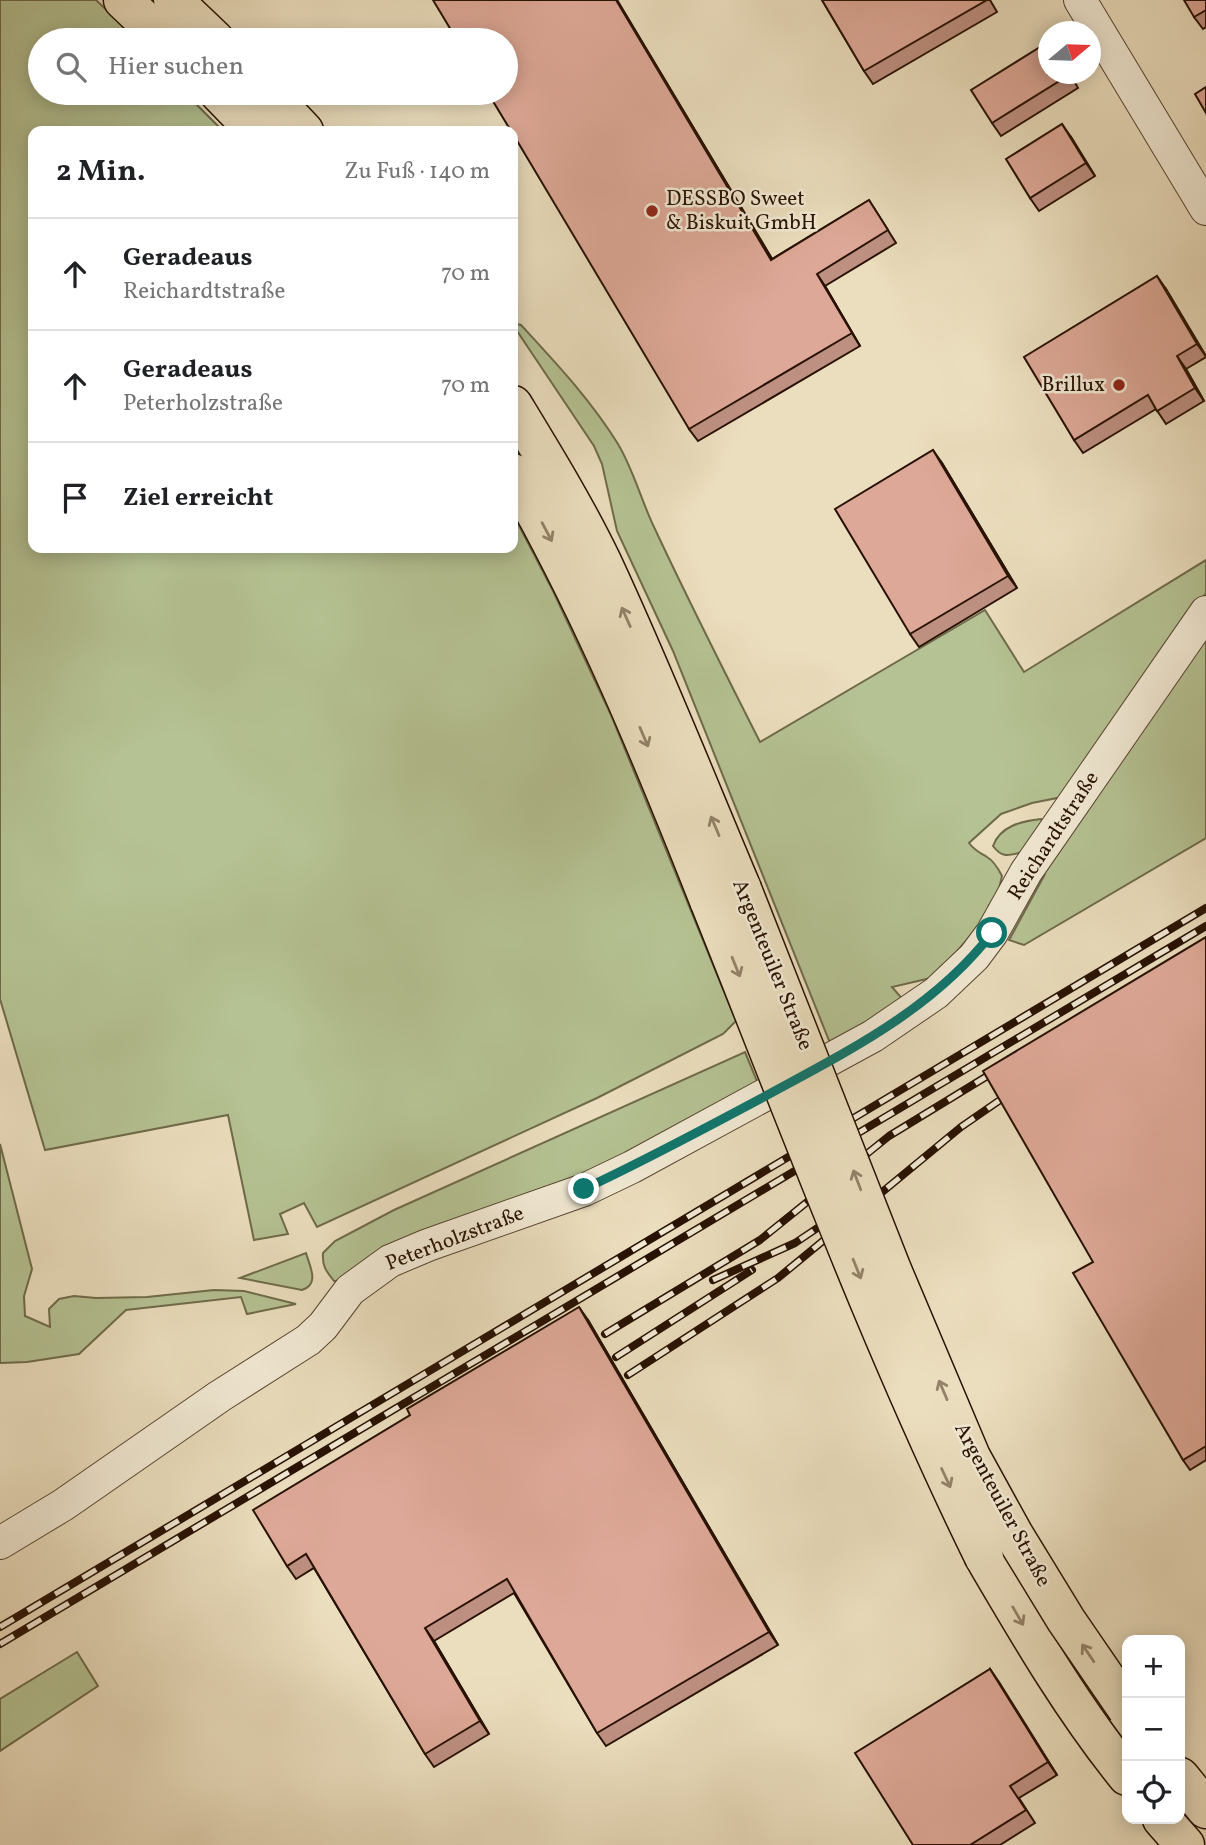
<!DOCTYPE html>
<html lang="de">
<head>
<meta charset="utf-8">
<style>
  body { margin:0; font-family:Vollkorn,serif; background:#f2f2f2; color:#202124 }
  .controls { position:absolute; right:21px; bottom:21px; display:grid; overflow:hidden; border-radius:14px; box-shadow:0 4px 18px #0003 }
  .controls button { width:63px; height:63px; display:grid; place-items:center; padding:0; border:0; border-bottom:2px solid #e0e0e0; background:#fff; color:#202124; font:35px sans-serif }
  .compass { position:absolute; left:1038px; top:21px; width:63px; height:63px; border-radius:50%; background:#fff; box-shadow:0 4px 18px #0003; rotate:71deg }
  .stop { position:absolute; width:21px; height:21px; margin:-16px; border:5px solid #0f766e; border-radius:50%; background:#fff }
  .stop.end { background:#0f766e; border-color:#fff; box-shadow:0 2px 7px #0008 }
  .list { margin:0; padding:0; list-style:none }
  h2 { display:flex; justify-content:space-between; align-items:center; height:91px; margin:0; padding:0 28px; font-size:30px }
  h2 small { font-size:23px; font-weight:400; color:#757577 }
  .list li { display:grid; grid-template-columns:46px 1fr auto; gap:21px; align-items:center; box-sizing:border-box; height:112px; padding:0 28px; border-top:2px solid #e0e0e0 }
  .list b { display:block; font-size:26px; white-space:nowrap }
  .list p { margin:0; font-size:23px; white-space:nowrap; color:#757577 }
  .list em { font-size:23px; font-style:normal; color:#757577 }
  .icon { flex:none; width:38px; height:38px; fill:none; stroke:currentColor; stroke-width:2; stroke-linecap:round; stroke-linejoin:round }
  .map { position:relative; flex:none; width:1206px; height:1845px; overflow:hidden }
  .search { position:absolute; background:#fff; box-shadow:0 4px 18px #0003; left:28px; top:28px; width:490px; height:77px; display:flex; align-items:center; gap:18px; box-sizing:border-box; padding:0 24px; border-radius:38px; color:#757577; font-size:26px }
  .panel { position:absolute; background:#fff; box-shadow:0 4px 18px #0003; left:28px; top:126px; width:490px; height:427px; border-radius:14px }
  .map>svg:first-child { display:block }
  .green { fill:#b5c293; stroke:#6e6a4a; stroke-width:2 }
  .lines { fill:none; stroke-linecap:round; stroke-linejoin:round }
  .minor-casing { stroke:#594430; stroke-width:34 }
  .major-casing { stroke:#281101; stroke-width:41 }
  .minor { stroke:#f2ead5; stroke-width:32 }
  .major { stroke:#ebdebe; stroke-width:38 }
  .rail-casing { stroke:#281101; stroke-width:8 }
  .rail { stroke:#f2ead5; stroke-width:5; stroke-dasharray:16; stroke-linecap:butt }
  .major-bridge-casing { stroke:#281101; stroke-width:41; stroke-linecap:butt }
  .major-bridge { stroke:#ebdebe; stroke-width:38 }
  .wall { fill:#be9082; stroke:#281101; stroke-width:2 }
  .shaded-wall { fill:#9b766a; stroke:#281101; stroke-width:2 }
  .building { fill:#dda897; stroke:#281101; stroke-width:2 }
  .oneway { stroke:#938269 }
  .route { stroke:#0f766e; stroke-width:9 }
  .poi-dot { fill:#8f2418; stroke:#f2ead5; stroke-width:2.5 }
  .labels { text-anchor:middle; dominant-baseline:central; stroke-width:5; stroke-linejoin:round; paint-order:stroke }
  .poi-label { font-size:21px; fill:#281101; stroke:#f2ead5; text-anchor:start }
  .street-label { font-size:21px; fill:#281101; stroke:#f2ead5 }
</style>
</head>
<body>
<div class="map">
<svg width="1206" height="1845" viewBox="0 0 1206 1845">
  <rect width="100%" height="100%" fill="#ebdebe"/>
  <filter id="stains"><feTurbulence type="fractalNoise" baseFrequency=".00286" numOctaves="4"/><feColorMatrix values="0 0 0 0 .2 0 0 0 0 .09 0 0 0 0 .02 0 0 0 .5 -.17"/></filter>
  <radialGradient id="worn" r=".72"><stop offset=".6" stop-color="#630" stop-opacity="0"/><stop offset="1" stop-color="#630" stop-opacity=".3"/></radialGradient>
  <g class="green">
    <path d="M0 0H96L138 40H40V93H192L194 94 191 99 223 131H33V548H513V514L553 591 611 715 736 1021 723 1034 597 1098 317 1227 304 1203 280 1214 288 1234 254 1240 228 1115 45 1150 0 999Z"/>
    <path d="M517 324 521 325C556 363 591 400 618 444 634 471 641 500 654 527 688 600 724 671 760 742L985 610 1024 672 1206 560V593L1062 797 1032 803 1001 814 969 843C975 851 979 852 987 857 994 861 999 870 1002 876L999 889 1206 633V838L1024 945 1009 940 1044 876 989 905 984 920 935 977 892 987 905 1002 832 1048 673 651 617 531 602 464 594 446 515 328Z"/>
    <path d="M1041 819 1044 822 1023 852C1008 856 1002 858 993 846 1000 826 1022 821 1041 819Z"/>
    <path d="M745 1052 759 1086 620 1161 340 1281H334C326 1271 322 1266 323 1253L335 1241 394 1210Z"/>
    <path d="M0 1144 32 1269 24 1296 25 1316 50 1327 49 1309 59 1299 74 1296 96 1298 147 1297 214 1290 244 1291 296 1304 247 1314 241 1297 126 1310 79 1354 27 1362 0 1363Z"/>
    <path d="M306 1253C310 1267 320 1284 302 1290L240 1278Z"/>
    <path d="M77 1652 98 1686 0 1751V1699Z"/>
  </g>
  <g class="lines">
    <g class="minor-casing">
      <g id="minor">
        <path d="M1080 0 1206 209"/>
        <path d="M0 1543 63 1505 220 1396 308 1340 323 1326 350 1290 390 1261 428 1245 584 1190 632 1167 873 1036 936 993 974 957 992 933 1026 872 1206 612"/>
      </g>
    </g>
    <g class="major-casing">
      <g id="major">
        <path d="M123 0 165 40"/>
        <path d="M173 0 215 40"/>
        <path d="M219 93 256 131"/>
        <path d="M268 93 304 131"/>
        <path d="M513 405C544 456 576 508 602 562 652 669 696 780 742 889"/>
        <path d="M513 473C592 610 652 756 710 903"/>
        <path d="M984 1557C1028 1632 1072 1708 1127 1776"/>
        <path d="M1180 1777 1206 1809"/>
        <path d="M1162 1819 1185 1845"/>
      </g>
    </g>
    <use href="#minor" class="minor"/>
    <use href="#major" class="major"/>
    <g class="rail-casing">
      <g id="rail">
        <path d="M713 1280 795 1243 868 1194"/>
        <path d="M605 1334 760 1240 889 1136 1002 1067"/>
        <path d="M616 1357 752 1270"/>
        <path d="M628 1375 778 1278 961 1127 1016 1089"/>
        <path d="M0 1627 1206 908"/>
        <path d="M0 1644 1206 926"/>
      </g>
    </g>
    <use href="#rail" class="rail"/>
    <g class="major-bridge-casing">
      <g id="major-bridge">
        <path d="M742 889 892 1270 971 1457 1014 1535 1066 1620 1127 1709"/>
        <path d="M710 903C798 1122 880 1345 984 1557"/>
      </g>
    </g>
    <use href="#major-bridge" class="major-bridge"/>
  </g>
  <g class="wall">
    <path d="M617 0 772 259 869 200 896 243 825 286 860 346 698 441 689 429Z"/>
    <path d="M822 0H990L997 12 873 84 864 71Z"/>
    <path d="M1206 0V27L1203 29 1194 17Z"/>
    <path d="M1048 74H1070L1078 88 1001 136 992 123Z"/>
    <path d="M1071 137 1095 176 1039 211 1030 198Z"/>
    <path d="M1166 289 1206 357 1186 369 1204 401 1166 424 1156 409 1083 453 1074 440Z"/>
    <path d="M942 463 1017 588 919 647 910 634Z"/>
    <path d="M1206 937V1460L1190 1470 1183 1460 1093 1262Z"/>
    <path d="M588 1320 778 1645 606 1746 597 1733 514 1593 434 1641 489 1734 434 1767 425 1754 314 1568 296 1579 287 1566Z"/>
    <path d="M990 1669 1057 1775 1019 1798 1035 1823 1000 1845H913Z"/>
  </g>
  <g class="shaded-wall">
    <path d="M616 0H617L780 272 771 260Z"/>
    <path d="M1062 124 1071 137 1095 176 1086 163Z"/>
    <path d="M817 274 825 286 860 346 852 333Z"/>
    <path d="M1157 276 1166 289 1206 356 1197 344Z"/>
    <path d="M1177 356 1186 369 1204 401 1195 388Z"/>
    <path d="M933 450 942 463 1017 588 1008 576Z"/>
    <path d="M579 1307 588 1320 778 1645 769 1632Z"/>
    <path d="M425 1628 434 1641 489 1734 480 1721Z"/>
    <path d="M990 1669 999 1682 1057 1775 1048 1762Z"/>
  </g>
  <g class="building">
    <path d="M433 0H616L771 260 869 200 888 230 817 274 852 333 689 429 513 134V131H511L488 93H506V40H457Z"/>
    <path d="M822 0H987L864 71Z"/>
    <path d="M1184 0H1206V10L1194 17Z"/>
    <path d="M1048 42V74H1069V75L992 123 971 90Z"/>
    <path d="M1206 87V113L1195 94Z"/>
    <path d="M1062 124 1086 163 1030 198 1006 159Z"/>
    <path d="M1157 276 1197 344 1177 356 1195 388 1157 411 1148 395 1074 440 1024 357Z"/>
    <path d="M933 450 1008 576 910 634 835 509Z"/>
    <path d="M1206 937V1446L1183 1460 1073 1273 1093 1262 983 1071Z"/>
    <path d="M579 1307 769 1632 597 1733 507 1579 425 1628 480 1721 425 1754 306 1554 287 1566 253 1510 410 1415 407 1409Z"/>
    <path d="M990 1669 1048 1762 1010 1786 1026 1810 970 1845H913L855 1753Z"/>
  </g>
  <defs><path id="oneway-shaft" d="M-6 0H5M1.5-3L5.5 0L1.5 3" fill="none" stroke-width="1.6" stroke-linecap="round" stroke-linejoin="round" transform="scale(1.75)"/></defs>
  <g class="oneway">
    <use href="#oneway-shaft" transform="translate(547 532) rotate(62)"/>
    <use href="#oneway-shaft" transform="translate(626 617) rotate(-114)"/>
    <use href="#oneway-shaft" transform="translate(644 737) rotate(67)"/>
    <use href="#oneway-shaft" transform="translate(715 826) rotate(-113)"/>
    <use href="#oneway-shaft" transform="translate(736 967) rotate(68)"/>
    <use href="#oneway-shaft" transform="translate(857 1180) rotate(-111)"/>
    <use href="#oneway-shaft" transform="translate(857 1269) rotate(68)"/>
    <use href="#oneway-shaft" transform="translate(943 1390) rotate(-113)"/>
    <use href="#oneway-shaft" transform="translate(946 1478) rotate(65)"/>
    <use href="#oneway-shaft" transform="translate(1018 1616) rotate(60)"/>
    <use href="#oneway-shaft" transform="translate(1088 1653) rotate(-124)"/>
  </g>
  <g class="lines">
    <path class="route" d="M584 1189C644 1161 702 1130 760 1099 844 1053 932 1011 992 933"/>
  </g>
  <g class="poi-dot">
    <circle cx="652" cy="211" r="7"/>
    <circle cx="1119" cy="385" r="7"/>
  </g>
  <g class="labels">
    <g class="poi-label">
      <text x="666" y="199">DESSBO Sweet<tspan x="666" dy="24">&amp; Biskuit GmbH</tspan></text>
      <text x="1105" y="385" text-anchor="end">Brillux</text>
    </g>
    <g class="street-label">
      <text transform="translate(1054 836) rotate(-57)">Reichardtstraße</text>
      <text transform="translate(772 965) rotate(68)">Argenteuiler Straße</text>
      <text transform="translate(455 1239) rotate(-21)">Peterholzstraße</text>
      <text transform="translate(1002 1505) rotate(62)">Argenteuiler Straße</text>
    </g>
  </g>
  <rect width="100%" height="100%" filter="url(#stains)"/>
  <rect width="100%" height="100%" fill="url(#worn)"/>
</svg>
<div class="controls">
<button>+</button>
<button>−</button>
<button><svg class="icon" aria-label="locate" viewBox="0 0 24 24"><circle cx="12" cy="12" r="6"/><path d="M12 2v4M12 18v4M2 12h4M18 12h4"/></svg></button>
</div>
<svg class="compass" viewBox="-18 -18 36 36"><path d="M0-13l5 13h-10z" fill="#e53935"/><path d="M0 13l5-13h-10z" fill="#757577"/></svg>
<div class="stop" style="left:992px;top:933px"></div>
<div class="stop end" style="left:584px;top:1189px"></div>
<div class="search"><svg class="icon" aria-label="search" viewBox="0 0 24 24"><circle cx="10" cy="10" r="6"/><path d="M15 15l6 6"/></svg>Hier suchen</div>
<section class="panel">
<h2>2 Min.<small>Zu Fuß · 140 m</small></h2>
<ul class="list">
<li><svg class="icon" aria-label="ahead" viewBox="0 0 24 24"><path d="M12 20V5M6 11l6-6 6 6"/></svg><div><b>Geradeaus</b><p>Reichardtstraße</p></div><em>70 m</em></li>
<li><svg class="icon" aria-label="ahead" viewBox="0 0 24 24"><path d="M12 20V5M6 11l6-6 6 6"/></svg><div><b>Geradeaus</b><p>Peterholzstraße</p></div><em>70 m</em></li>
<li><svg class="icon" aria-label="arrive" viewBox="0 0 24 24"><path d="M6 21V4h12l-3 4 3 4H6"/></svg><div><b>Ziel erreicht</b></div></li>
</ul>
</section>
</div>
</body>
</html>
